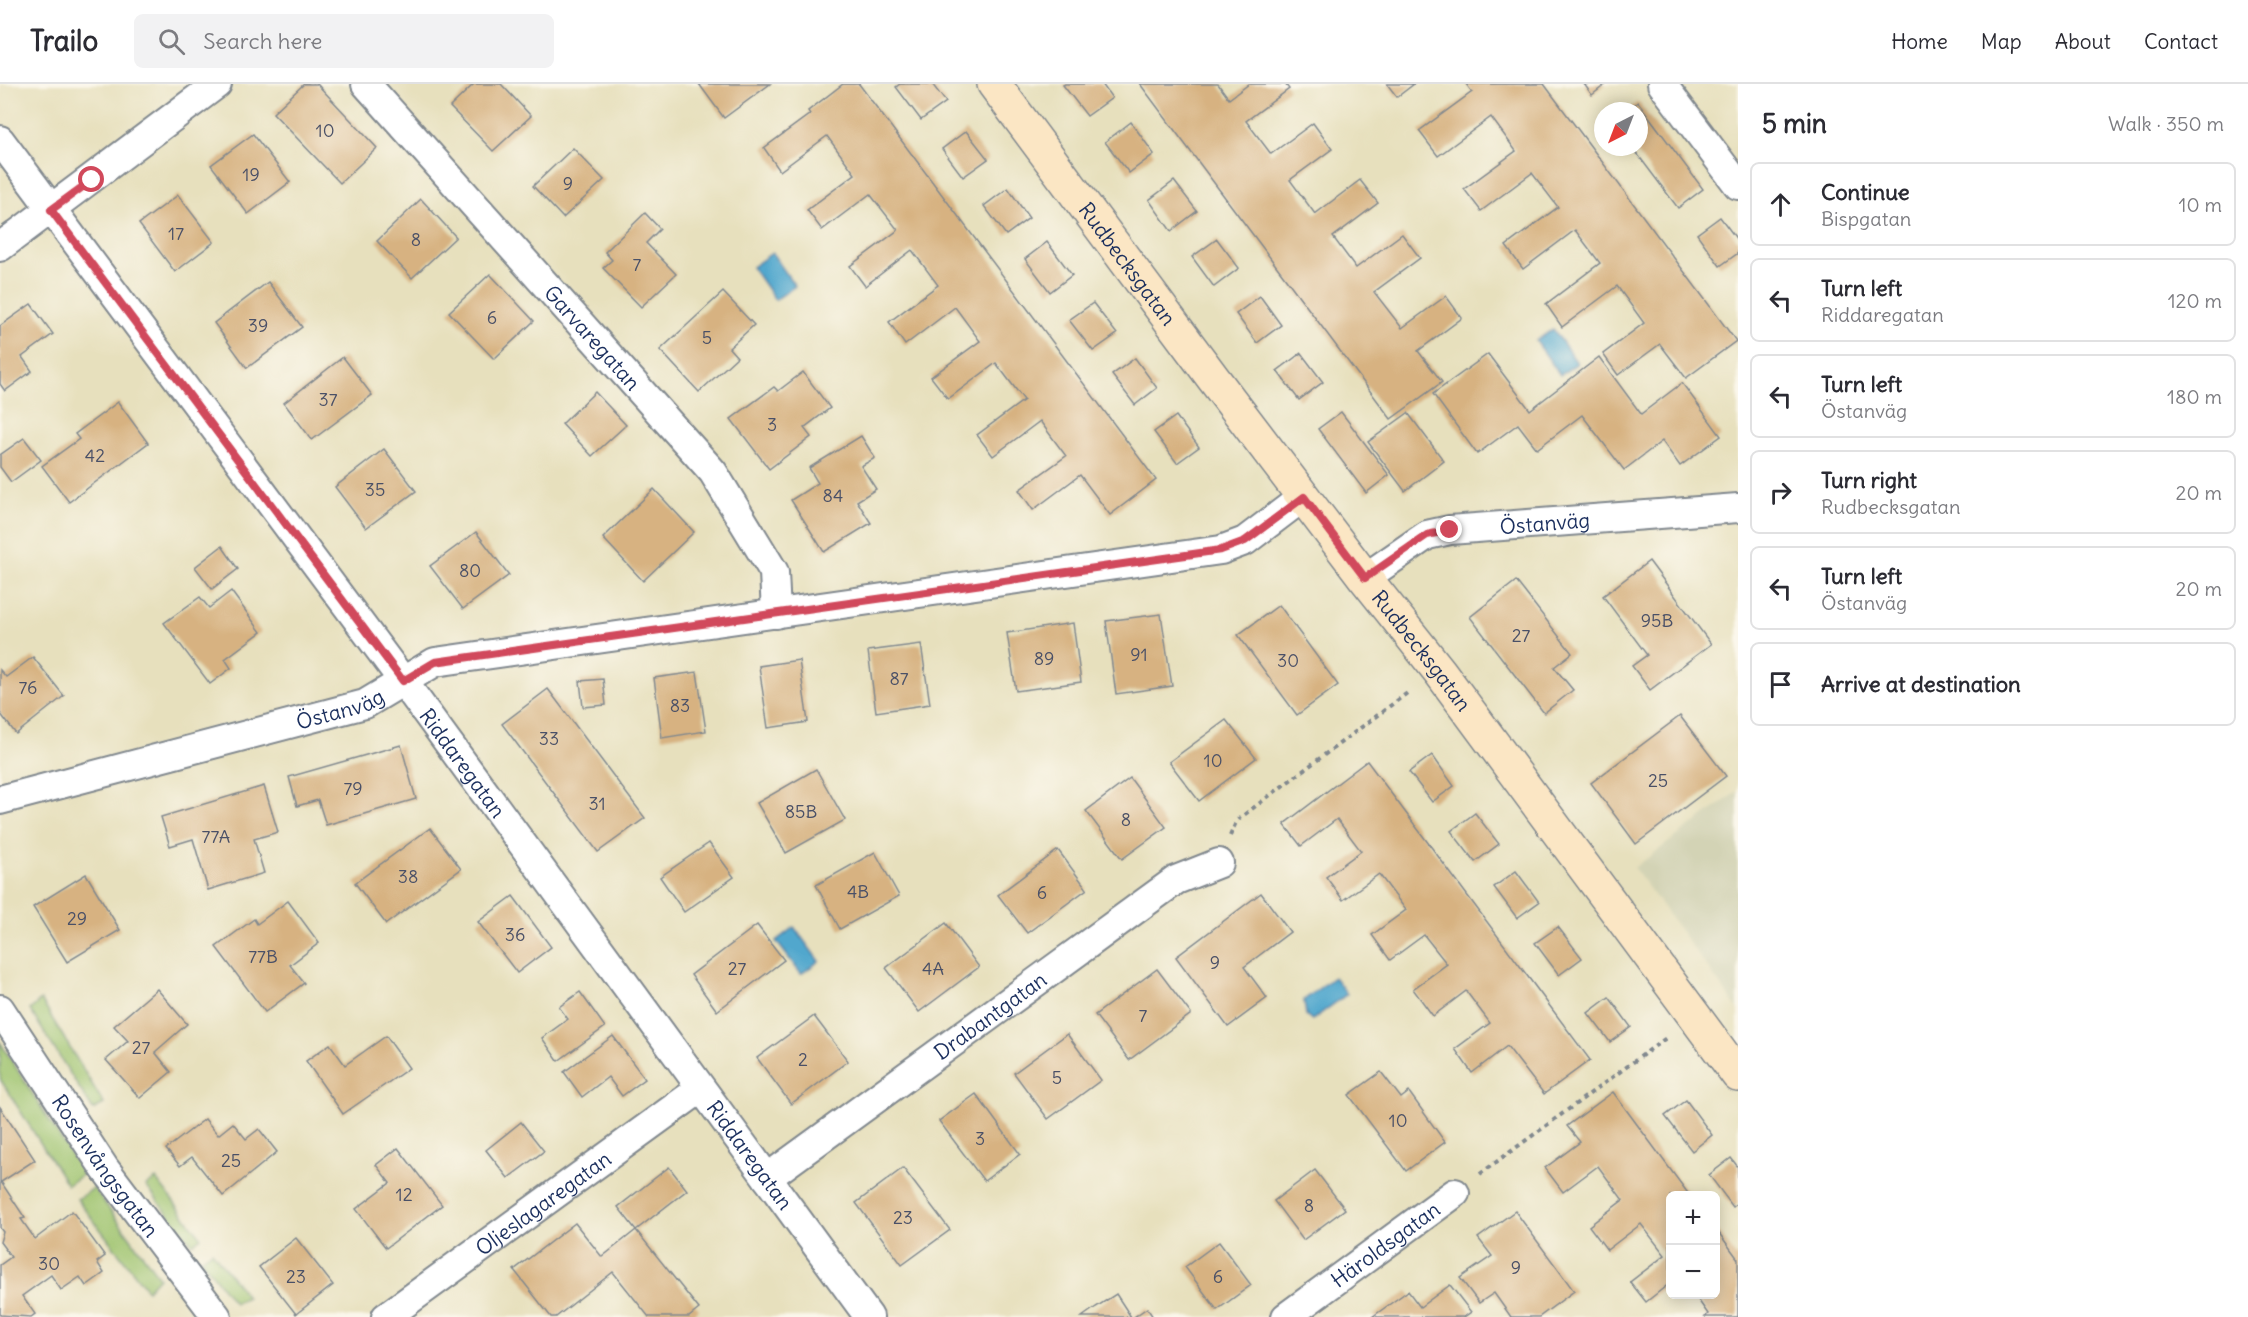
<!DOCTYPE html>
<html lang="en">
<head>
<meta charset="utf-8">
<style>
  body { margin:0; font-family:Delius,sans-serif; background:#f2f2f3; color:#2b2b33 }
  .controls { position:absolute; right:18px; bottom:18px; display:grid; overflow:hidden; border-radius:9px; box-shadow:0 3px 15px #0003 }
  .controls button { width:54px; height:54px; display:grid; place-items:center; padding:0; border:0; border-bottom:2px solid #e1e1e2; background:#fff; color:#2b2b33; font:30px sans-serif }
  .compass { position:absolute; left:1594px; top:18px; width:54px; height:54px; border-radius:50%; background:#fff; box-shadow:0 3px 15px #0003; rotate:222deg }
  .stop { position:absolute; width:18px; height:18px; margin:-14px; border:4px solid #d1495b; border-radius:50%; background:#fff }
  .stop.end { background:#d1495b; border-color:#fff; box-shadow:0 2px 6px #0008 }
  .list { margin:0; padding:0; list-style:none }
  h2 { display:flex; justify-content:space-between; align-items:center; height:78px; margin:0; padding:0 24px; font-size:26px }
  h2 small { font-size:20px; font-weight:400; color:#7c7c81 }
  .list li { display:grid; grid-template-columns:39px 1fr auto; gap:18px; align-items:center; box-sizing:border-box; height:84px; margin:0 12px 12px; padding:0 12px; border:2px solid #e1e1e2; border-radius:9px }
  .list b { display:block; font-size:22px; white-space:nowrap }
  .list p { margin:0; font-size:20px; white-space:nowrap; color:#7c7c81 }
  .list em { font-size:20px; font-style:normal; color:#7c7c81 }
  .icon { flex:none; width:33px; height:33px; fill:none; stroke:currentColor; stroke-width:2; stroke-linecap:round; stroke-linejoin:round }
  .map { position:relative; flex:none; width:1738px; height:1233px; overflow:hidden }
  header { display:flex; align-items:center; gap:36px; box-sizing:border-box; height:84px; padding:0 30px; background:#fff; border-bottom:2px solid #e1e1e2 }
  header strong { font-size:28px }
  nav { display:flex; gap:33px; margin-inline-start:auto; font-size:21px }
  .search { width:420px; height:54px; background:#f2f2f3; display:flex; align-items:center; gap:15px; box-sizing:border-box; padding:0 21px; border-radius:9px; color:#7c7c81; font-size:22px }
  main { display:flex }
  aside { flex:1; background:#fff }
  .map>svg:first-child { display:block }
  .built { fill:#d3d3b5 }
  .green { fill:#9ec36d; stroke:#5c7966; stroke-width:1.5 }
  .water { fill:#51a7cd; stroke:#366b96; stroke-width:1.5 }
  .building { fill:#d7b281 }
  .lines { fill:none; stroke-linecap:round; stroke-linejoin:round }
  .street-casing { stroke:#81888e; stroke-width:32 }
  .secondary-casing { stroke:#81888e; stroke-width:36 }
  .path { stroke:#81888e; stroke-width:4; stroke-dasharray:4.5 4.5; stroke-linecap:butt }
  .street { stroke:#fff; stroke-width:28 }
  .secondary { stroke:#fbe6c4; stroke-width:33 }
  .route { stroke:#d1495b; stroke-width:8 }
  .labels { text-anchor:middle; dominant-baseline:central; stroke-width:4.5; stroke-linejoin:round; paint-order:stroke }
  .number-label { font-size:18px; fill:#4a5067 }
  .street-label { font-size:21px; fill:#1b2f5e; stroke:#fbf7ec }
</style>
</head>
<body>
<header>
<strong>Trailo</strong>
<div class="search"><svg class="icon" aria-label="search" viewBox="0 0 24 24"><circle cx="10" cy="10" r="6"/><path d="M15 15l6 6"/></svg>Search here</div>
<nav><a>Home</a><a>Map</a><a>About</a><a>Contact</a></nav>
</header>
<main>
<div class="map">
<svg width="1738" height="1233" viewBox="0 0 1738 1233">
  <rect width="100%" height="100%" fill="#fbf7ec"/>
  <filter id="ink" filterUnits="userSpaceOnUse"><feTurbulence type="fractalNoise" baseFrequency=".0167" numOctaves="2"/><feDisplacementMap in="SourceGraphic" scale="12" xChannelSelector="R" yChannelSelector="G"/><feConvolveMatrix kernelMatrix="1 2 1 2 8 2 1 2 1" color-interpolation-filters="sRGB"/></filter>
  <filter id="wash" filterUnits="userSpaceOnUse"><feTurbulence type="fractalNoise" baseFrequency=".008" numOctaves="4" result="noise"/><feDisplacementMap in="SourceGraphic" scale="24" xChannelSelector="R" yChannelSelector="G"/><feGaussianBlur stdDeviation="1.35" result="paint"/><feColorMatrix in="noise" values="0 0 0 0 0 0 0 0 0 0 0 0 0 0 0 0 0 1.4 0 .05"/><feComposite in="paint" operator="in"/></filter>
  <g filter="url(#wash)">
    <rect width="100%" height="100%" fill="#e7e0bd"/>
    <path class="built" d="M1738 707V925L1634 784Z"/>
    <g class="green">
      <path d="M41 916 104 1020 93 1026 30 926Z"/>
      <path d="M0 958 83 1090 67 1101 0 995Z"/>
      <path d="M156 1095 201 1153 192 1160 146 1102Z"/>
      <path d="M94 1104 159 1193 147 1206 77 1115Z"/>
      <path d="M212 1167 247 1213 234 1219 201 1175Z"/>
    </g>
    <g class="water">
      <path d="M772 169 795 202 775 216 752 183Z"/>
      <path d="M1553 245 1577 279 1560 291 1536 257Z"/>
      <path d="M794 843 819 877 801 890 776 857Z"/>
      <path d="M1334 893 1347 910 1312 936 1306 931 1304 916Z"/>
    </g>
    <g id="blocks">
      <g class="building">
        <path d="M304 0H317L377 64 340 99 273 29Z"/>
        <path d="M474 0H501L531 32 493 67 450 23Z"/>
        <path d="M699 0H770L724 34Z"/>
        <path d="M843 0H859L1156 396 1110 431 1080 391 1033 426 1019 406 1066 372 1040 337 993 372 977 351 1024 316 996 279 948 315 931 293 980 257 955 223 905 261 889 238 938 201 912 166 865 202 850 182 898 146 870 110 822 146 807 126 855 90 827 52 780 87 764 64 810 30 808 27Z"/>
        <path d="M900 0H932L946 18 921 36 896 3Z"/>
        <path d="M1065 0H1102L1112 14 1087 32 1063 1Z"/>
        <path d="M1140 0H1218L1229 15 1249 0H1285L1289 5 1246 37 1271 70 1313 39 1332 65 1290 96 1315 130 1360 96 1378 119 1333 153 1356 184 1402 150 1420 174 1374 208 1402 244 1446 212 1462 234 1418 267 1442 298 1391 335Z"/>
        <path d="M1387 0H1414L1397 13Z"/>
        <path d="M1466 0H1544L1736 257 1686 294 1660 260 1618 291 1603 270 1644 239 1617 202 1562 243 1546 220 1600 179 1575 146 1523 185 1506 162 1558 123 1532 89 1481 127 1464 105 1516 67 1491 33 1438 72 1419 47 1472 8Z"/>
        <path d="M1584 0H1606L1592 11Z"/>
        <path d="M1638 18 1703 105 1678 124 1632 63H1639V27H1626Z"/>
        <path d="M1131 38 1154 70 1129 89 1105 58Z"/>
        <path d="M966 47 988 75 963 93 942 65Z"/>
        <path d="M253 50 290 98 248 130 211 81Z"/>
        <path d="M573 64 604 96 563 134 533 102Z"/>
        <path d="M1174 97 1197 127 1171 147 1149 116Z"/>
        <path d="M1008 104 1029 134 1006 151 984 122Z"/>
        <path d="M178 111 214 158 175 188 139 140Z"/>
        <path d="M421 115 456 153 412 194 377 157Z"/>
        <path d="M645 129 660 145 646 159 676 190 641 223 603 184 612 176 605 168Z"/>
        <path d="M1720 133 1738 157V169L1720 182 1697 150Z"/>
        <path d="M1217 155 1239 184 1214 203 1192 173Z"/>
        <path d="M1047 158 1072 191 1050 208 1025 175Z"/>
        <path d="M490 190 534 237 494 275 449 228Z"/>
        <path d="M268 198 302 243 247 284 214 239Z"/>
        <path d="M723 208 754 241 729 264 737 273 699 308 660 266Z"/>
        <path d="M1260 212 1281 241 1257 259 1236 230Z"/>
        <path d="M1093 219 1117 250 1093 267 1069 236Z"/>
        <path d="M31 220 53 250 22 273 32 287 5 307 0 300V242Z"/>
        <path d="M1301 269 1323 298 1299 316 1277 287Z"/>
        <path d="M1488 270 1530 326 1599 273 1641 330 1682 299 1721 352 1680 382 1662 357 1624 386 1582 331 1537 365 1518 340 1477 370 1433 310Z"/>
        <path d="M343 273 372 311 312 356 284 319Z"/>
        <path d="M1135 274 1157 304 1135 321 1112 291Z"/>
        <path d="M803 288 830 324 804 344 811 353 769 385 731 335 774 303 778 307Z"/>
        <path d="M595 308 626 341 592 372 562 340Z"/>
        <path d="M118 318 148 359 69 418 42 382 79 355 75 350Z"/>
        <path d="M1341 328 1389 391 1366 409 1318 345Z"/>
        <path d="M1408 329 1444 377 1405 407 1368 358Z"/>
        <path d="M1176 332 1199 363 1177 379 1154 348Z"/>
        <path d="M861 352 875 374 861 382 876 405 857 417 871 439 824 468 791 416 818 399 809 384Z"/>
        <path d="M24 354 41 376 11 398 0 383V371Z"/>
        <path d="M384 365 416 407 366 444 335 403Z"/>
        <path d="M654 405 694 448 643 497 603 454Z"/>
        <path d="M476 448 509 491 463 525 430 482Z"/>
        <path d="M222 462 238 485 212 505 195 483Z"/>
        <path d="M1649 477 1711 560 1650 606 1632 582 1647 571 1603 512Z"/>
        <path d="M1516 497 1572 569 1554 583 1573 606 1544 629 1470 533Z"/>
        <path d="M231 507 261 548 225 575 231 584 210 600 164 539 200 513 209 524Z"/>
        <path d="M1279 521 1338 601 1297 631 1238 551Z"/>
        <path d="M1161 530 1172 602 1116 610 1106 537Z"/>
        <path d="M1073 539 1081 598 1016 607 1007 549Z"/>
        <path d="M921 560 930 620 876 628 868 567Z"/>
        <path d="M33 573 64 612 16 650 0 629V586L6 593Z"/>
        <path d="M799 576 808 638 768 644 759 582Z"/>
        <path d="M697 588 706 647 662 654 654 594Z"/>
        <path d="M603 595 606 621 583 623 580 597Z"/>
        <path d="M548 605 645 734 598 768 502 640Z"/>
        <path d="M1680 632 1726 692 1636 760 1591 699Z"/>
        <path d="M1226 636 1256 674 1199 717 1169 678Z"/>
        <path d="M401 661 416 715 326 741 318 716 297 722 289 693Z"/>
        <path d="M1432 671 1454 702 1432 718 1409 688Z"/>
        <path d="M1367 677 1590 976 1544 1010 1507 962 1472 989 1455 965 1490 939 1466 907 1433 932 1413 905 1447 880 1424 851 1390 876 1372 851 1406 826 1379 790 1343 816 1326 793 1361 767 1337 735 1301 762 1284 740Z"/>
        <path d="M816 685 845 736 786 769 757 719Z"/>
        <path d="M1130 694 1166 743 1122 775 1086 727Z"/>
        <path d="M264 702 278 748 254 755 264 789 208 806 193 755 170 762 161 733Z"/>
        <path d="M1475 729 1499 760 1475 778 1451 747Z"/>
        <path d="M430 744 461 785 386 840 355 799Z"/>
        <path d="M709 759 734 793 684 828 660 793Z"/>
        <path d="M1058 766 1087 805 1027 849 998 811Z"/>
        <path d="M875 768 899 812 840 845 816 801Z"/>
        <path d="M1516 787 1539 818 1517 834 1494 803Z"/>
        <path d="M86 790 120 846 67 878 33 823Z"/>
        <path d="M1261 809 1290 848 1244 883 1267 914 1228 943 1176 873Z"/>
        <path d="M513 812 551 863 517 889 478 838Z"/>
        <path d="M288 817 319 859 290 881 304 899 265 928 216 863 254 835 257 840Z"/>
        <path d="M946 839 979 883 919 928 886 884Z"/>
        <path d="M757 841 784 876 717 927 691 891Z"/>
        <path d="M1558 843 1582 874 1559 891 1535 859Z"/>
        <path d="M1157 885 1191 930 1129 976 1095 931Z"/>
        <path d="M157 905 187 940 155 968 171 988 140 1014 106 976 128 957 114 942Z"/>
        <path d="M580 908 605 943 558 977 542 954 568 935 559 923Z"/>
        <path d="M1609 913 1631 943 1610 958 1588 929Z"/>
        <path d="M814 932 848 977 791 1020 757 974Z"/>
        <path d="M1067 950 1101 996 1048 1035 1014 989Z"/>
        <path d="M386 952 409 984 343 1030 306 977 330 960 345 981Z"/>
        <path d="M613 952 645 995 622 1012 608 993 582 1013 564 988Z"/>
        <path d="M1381 988 1401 1014 1409 1008 1445 1058 1406 1087 1349 1011Z"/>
        <path d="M1613 1008 1690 1112H1670V1199L1646 1218 1630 1198 1665 1171 1641 1140 1607 1166 1589 1142 1623 1116 1598 1082 1563 1108 1545 1084 1580 1058 1567 1042Z"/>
        <path d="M976 1010 1020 1070 984 1097 939 1037Z"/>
        <path d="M1686 1016 1712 1051 1692 1067 1665 1032Z"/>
        <path d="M0 1023 35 1076 1 1098 25 1134 21 1135 35 1155 72 1127 105 1172 97 1178 104 1189 86 1202 80 1193 61 1206 51 1191 22 1212 35 1230 31 1233 0 1231V1181L11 1173 0 1158 3 1148 0 1144Z"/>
        <path d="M205 1035 218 1051 233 1039 246 1055 259 1045 277 1068 223 1112 192 1073 180 1082 166 1065Z"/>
        <path d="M521 1038 544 1067 508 1094 486 1066Z"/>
        <path d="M398 1064 442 1121 386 1164 356 1125 390 1099 376 1081Z"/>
        <path d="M1731 1074 1738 1083V1119L1733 1123 1709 1091Z"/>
        <path d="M669 1083 687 1106 636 1146 618 1123Z"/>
        <path d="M903 1084 950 1146 902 1181 856 1119Z"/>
        <path d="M1315 1086 1345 1125 1303 1156 1274 1117Z"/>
        <path d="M1515 1127 1574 1207 1539 1233H1511L1494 1209 1479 1219 1460 1194 1492 1172 1478 1154Z"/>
        <path d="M575 1139 602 1173 636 1146 699 1225 689 1233H649L613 1188 556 1233H551L514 1186Z"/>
        <path d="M1716 1145 1738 1175V1233H1705L1708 1230 1694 1210H1716Z"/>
        <path d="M296 1154 333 1201 296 1230 259 1183Z"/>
        <path d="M1219 1158 1251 1201 1217 1226 1185 1183Z"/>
        <path d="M1450 1201 1471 1228 1464 1233H1372L1408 1207 1420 1223Z"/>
        <path d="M1116 1210 1131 1233H1082L1096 1223Z"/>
        <path d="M1147 1224 1153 1233H1134Z"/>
      </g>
    </g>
  </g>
  <g filter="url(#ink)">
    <use href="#blocks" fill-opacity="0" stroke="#81888e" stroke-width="1.5"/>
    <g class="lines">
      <g class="street-casing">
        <g id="street">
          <path id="s1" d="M366 0 713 388 774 488 776 530"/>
          <path d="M1662 0 1738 101"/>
          <path id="s2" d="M0 56 403 597 869 1233"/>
          <path d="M0 163 217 0"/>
          <path id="s3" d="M1365 494 1427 451 1450 446 1738 424"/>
          <path id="s4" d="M0 716 365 620 435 578 1221 466 1245 457 1303 413"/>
          <path id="s5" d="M0 925 105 1085 217 1233"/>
          <path id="s6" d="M767 1094 1176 796 1219 779"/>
          <path id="s7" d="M386 1233 700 1005"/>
          <path id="s8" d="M1286 1233 1455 1109"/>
        </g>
      </g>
      <g class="secondary-casing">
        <g id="secondary">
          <path id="s9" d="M994 0 1213 294 1365 494 1440 588 1738 991"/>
        </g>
      </g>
      <g class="path">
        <path d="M1230 752 1237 736 1410 607"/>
        <path d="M1480 1090 1666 954"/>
      </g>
      <use href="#street" class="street"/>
      <use href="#secondary" class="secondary"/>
    </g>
  </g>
  <g class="lines" filter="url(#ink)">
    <path class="route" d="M92 96 51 126 403 597 435 578 1221 466 1245 457 1304 413 1365 494 1427 451 1450 446"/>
  </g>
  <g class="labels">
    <g class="number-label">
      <text x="325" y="46">10</text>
      <text x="251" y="90">19</text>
      <text x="568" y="99">9</text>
      <text x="176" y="149">17</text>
      <text x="416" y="155">8</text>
      <text x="637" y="180">7</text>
      <text x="492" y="233">6</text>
      <text x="258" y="241">39</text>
      <text x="707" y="253">5</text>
      <text x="328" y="315">37</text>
      <text x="772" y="340">3</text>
      <text x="95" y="371">42</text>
      <text x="375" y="405">35</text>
      <text x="833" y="411">84</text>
      <text x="470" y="486">80</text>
      <text x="1657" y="536">95B</text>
      <text x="1521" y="551">27</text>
      <text x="1139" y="570">91</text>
      <text x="1044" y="574">89</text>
      <text x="1288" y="576">30</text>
      <text x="899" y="594">87</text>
      <text x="28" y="603">76</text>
      <text x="680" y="621">83</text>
      <text x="549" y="654">33</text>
      <text x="1213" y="676">10</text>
      <text x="1658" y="696">25</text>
      <text x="353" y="704">79</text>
      <text x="597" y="719">31</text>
      <text x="801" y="727">85B</text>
      <text x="1126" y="735">8</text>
      <text x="216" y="752">77A</text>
      <text x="408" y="792">38</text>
      <text x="858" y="807">4B</text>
      <text x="1042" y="808">6</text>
      <text x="77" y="834">29</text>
      <text x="515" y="850">36</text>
      <text x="263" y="872">77B</text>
      <text x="1215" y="878">9</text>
      <text x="737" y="884">27</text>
      <text x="933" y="884">4A</text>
      <text x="1143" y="931">7</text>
      <text x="141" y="963">27</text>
      <text x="803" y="975">2</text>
      <text x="1057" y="993">5</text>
      <text x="1398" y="1036">10</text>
      <text x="980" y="1054">3</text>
      <text x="231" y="1076">25</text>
      <text x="404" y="1110">12</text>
      <text x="1309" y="1121">8</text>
      <text x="903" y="1133">23</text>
      <text x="49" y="1179">30</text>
      <text x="1516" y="1183">9</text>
      <text x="296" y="1192">23</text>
      <text x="1218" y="1192">6</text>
    </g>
    <g class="street-label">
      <text stroke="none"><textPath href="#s9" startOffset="224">Rudbecksgatan</textPath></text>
      <text stroke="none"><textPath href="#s1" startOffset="340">Garvaregatan</textPath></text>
      <text stroke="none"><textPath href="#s3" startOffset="194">Östanväg</textPath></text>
      <text stroke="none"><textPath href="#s9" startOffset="710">Rudbecksgatan</textPath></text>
      <text stroke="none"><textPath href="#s4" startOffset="352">Östanväg</textPath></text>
      <text stroke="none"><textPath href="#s2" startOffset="776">Riddaregatan</textPath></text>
      <text stroke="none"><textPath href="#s6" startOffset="276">Drabantgatan</textPath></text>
      <text stroke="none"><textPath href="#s2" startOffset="1262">Riddaregatan</textPath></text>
      <text stroke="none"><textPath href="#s5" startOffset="189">Rosenvångsgatan</textPath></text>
      <text stroke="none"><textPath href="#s7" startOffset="194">Oljeslagaregatan</textPath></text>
      <text stroke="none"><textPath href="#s8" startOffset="123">Häroldsgatan</textPath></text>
    </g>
  </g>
</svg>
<div class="controls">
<button>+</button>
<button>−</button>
</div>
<svg class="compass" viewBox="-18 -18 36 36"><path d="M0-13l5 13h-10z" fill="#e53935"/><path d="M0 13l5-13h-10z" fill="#7c7c81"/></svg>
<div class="stop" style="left:92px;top:96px"></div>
<div class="stop end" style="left:1450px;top:446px"></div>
</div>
<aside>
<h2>5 min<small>Walk · 350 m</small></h2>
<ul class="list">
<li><svg class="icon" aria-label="ahead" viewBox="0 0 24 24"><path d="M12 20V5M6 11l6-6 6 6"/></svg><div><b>Continue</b><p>Bispgatan</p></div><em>10 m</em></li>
<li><svg class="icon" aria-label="left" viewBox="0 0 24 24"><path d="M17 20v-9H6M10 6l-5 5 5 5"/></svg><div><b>Turn left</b><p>Riddaregatan</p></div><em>120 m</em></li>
<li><svg class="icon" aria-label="left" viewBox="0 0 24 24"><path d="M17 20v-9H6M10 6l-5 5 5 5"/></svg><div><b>Turn left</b><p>Östanväg</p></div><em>180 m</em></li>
<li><svg class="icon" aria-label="right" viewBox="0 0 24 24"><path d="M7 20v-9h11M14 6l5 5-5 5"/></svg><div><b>Turn right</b><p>Rudbecksgatan</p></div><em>20 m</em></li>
<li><svg class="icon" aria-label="left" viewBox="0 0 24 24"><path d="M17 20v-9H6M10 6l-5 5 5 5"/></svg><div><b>Turn left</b><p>Östanväg</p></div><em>20 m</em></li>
<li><svg class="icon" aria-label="arrive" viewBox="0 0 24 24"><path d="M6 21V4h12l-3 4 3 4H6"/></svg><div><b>Arrive at destination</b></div></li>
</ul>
</aside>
</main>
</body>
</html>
